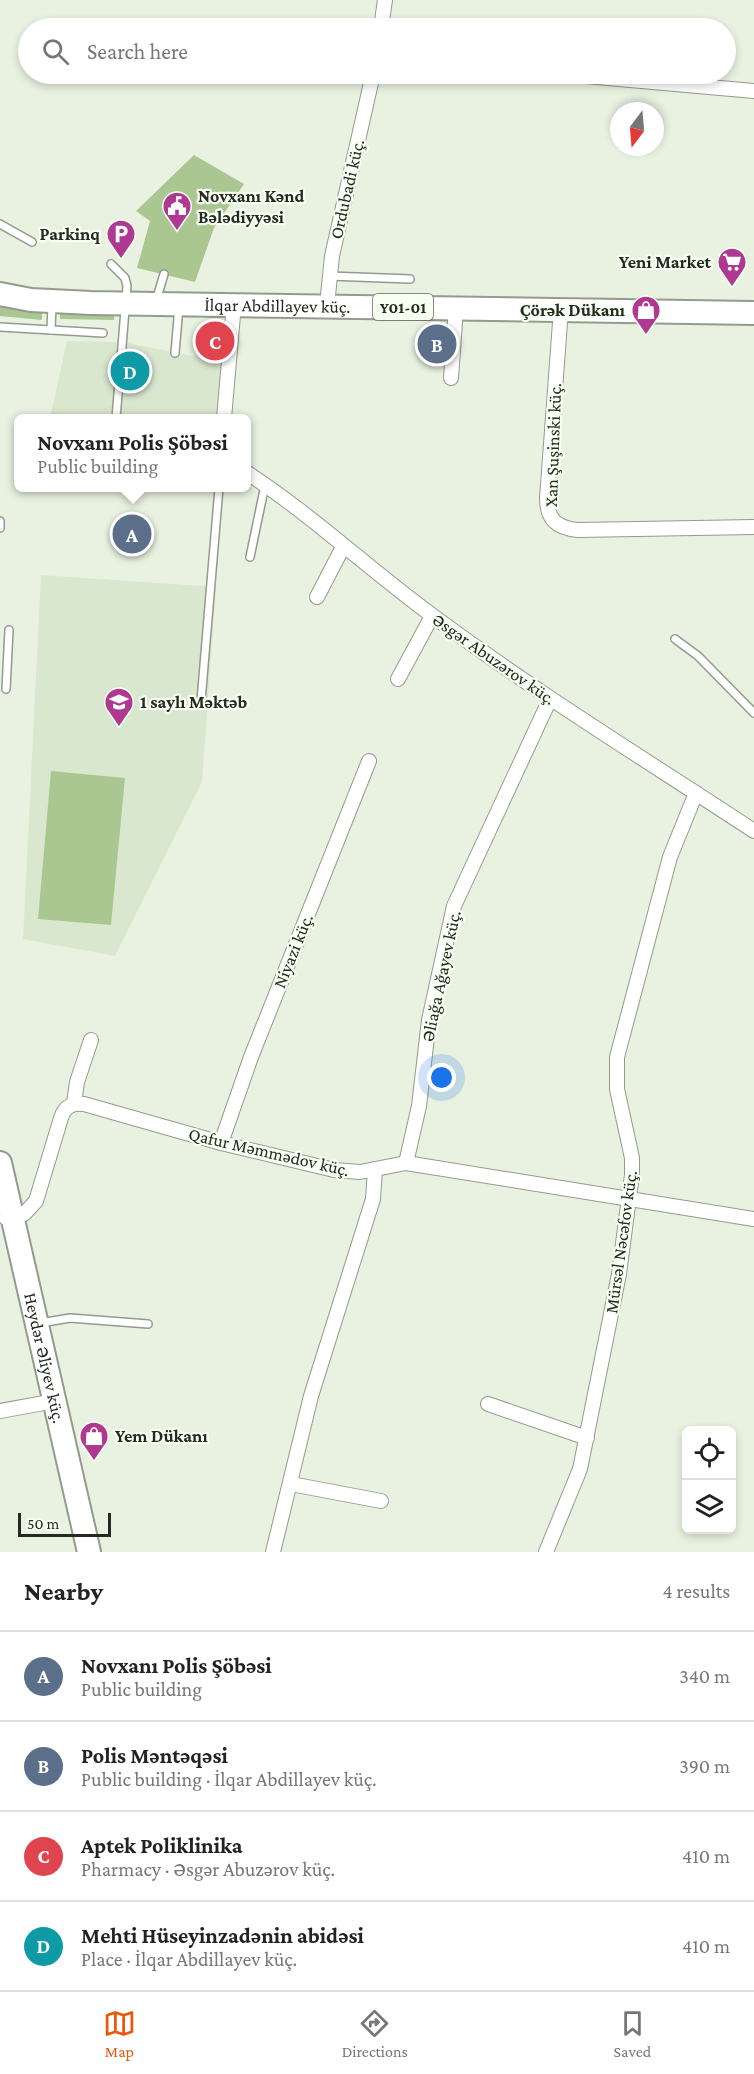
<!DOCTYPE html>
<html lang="en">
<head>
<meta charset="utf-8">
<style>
  body { margin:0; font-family:"Crimson Pro",serif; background:#f6f6f6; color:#222 }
  .controls { position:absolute; right:18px; bottom:18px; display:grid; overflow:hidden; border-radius:9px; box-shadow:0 3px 9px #0003 }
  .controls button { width:54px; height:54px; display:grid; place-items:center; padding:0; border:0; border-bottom:2px solid #e0e0e0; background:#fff; color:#222; font:30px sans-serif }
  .compass { position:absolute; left:610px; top:102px; width:54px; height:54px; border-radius:50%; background:#fff; box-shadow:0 3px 9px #0003; rotate:196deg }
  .scale { position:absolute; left:18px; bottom:15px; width:93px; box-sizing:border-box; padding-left:6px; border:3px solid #262923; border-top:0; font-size:16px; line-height:21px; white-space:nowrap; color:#262923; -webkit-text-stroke:4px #f7fff1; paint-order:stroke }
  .you { position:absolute; left:442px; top:1078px; width:21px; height:21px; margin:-15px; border:4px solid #fff; border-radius:50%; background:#1a73e8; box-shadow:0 0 0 9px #1a73e833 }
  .badge { display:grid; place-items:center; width:39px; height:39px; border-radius:50%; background:#ea580c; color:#fff; font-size:20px; font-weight:700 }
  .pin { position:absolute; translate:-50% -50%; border:3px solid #fff; box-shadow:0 2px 6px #0006 }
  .popup { position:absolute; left:14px; top:414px; width:237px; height:78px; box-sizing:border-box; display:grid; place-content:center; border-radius:9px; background:#fff; filter:drop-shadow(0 2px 4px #0005); font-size:20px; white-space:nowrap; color:#767676 }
  .popup b { font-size:22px; color:#222 }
  .popup::after { content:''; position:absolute; left:50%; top:100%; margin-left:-12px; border:12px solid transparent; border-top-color:#fff }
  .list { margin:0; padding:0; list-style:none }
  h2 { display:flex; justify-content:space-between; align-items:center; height:78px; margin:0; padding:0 24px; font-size:26px }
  h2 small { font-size:20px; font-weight:400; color:#767676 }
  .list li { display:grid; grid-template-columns:39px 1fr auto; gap:18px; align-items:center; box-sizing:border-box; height:90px; padding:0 24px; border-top:2px solid #e0e0e0 }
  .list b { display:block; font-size:22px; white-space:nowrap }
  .list p { margin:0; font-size:20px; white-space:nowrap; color:#767676 }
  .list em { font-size:20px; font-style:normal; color:#767676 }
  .icon { flex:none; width:33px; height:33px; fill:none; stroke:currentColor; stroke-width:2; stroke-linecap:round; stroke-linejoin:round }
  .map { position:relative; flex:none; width:754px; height:1552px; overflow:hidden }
  .search { position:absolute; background:#fff; box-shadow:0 3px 9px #0003; left:18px; right:18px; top:18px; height:66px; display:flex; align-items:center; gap:15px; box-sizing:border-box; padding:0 21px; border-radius:33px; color:#767676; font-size:22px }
  .sheet { height:438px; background:#fff }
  nav { display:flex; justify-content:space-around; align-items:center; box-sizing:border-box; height:84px; border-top:2px solid #e0e0e0; background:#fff; font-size:16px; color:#767676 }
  nav a { display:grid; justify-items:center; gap:3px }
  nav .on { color:#ea580c }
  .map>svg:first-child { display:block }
  .built { fill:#dae7cf }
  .green { fill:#abc791 }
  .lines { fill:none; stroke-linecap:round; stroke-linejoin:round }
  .service-casing { stroke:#939b8c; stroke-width:10 }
  .minor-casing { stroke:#939b8c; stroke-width:16 }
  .primary-casing { stroke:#939b8c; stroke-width:26 }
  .service { stroke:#fff; stroke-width:7 }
  .minor { stroke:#fff; stroke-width:14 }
  .primary { stroke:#fff; stroke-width:22 }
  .labels { text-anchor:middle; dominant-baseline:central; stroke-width:4.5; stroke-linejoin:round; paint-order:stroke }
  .shield { fill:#f7fff1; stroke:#656961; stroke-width:1.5 }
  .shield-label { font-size:16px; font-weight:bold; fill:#262923 }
  .street-label { font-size:18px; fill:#262923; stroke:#f7fff1 }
  .poi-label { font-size:18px; font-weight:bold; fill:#262923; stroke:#f7fff1; text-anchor:start }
</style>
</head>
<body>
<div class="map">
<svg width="754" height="1552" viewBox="0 0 754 1552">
  <rect width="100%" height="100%" fill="#e9f2e1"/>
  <g class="built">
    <path d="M67 341 123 342 223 362 218 418H50Z"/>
    <path d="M41 575 216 587 202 782 115 956 23 939Z"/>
  </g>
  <g class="green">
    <path d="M194 155 244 184 214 228 195 282 137 268 150 221 136 211Z"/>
    <path d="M0 306 42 312V320L0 316Z"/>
    <path d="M60 313 114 315V320L60 319Z"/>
    <path d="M51 771 125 778 111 925 38 919Z"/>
  </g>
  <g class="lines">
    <g class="service-casing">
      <g id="service">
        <path d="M0 224 32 242"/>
        <path d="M111 264 125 278 127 286 116 418"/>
        <path d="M329 276 410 279"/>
        <path d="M156 301 164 274"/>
        <path d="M0 327 103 333"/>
        <path d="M51 330 52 305"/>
        <path d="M175 353 179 306"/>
        <path d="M0 521V528"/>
        <path d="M250 557 265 485"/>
        <path d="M675 639 698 656 754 713"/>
        <path d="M6 689 9 630"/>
        <path d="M201 701 219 488"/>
        <path d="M40 1323 70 1318 148 1324"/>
      </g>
    </g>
    <g class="minor-casing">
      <g id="minor">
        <path d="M381 28 385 0"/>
        <path d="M563 74 754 91"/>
        <path d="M327 305 332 256 373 74"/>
        <path d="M561 309 547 498C547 520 557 528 578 530L754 527"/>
        <path d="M451 378 456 308"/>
        <path d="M224 418 234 304"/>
        <path d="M246 472C312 515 370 570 433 616 537 693 646 760 754 831"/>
        <path d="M317 597 343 547"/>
        <path d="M398 679 432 616"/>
        <path d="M74 1103 77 1082 91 1040"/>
        <path d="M221 1143 251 1057 369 761"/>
        <path d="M406 1163 419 1106 429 1020 454 906 550 699"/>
        <path d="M6 1218 24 1214 36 1201 61 1118C65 1106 72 1103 84 1104L221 1143 334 1170 360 1172 406 1163 754 1219"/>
        <path d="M488 1404 587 1438"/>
        <path d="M0 1411 55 1401"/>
        <path d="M291 1484 381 1501"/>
        <path d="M273 1552 311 1396 373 1199 375 1169"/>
        <path d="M546 1552 580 1469 619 1274 632 1175V1158L617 1089V1057L670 857 696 793"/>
      </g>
    </g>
    <g class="primary-casing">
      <g id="primary">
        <path id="s1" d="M0 294 31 300 91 303 754 313"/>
        <path id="s2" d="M0 1163 89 1552"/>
      </g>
    </g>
    <use href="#service" class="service"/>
    <use href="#minor" class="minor"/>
    <use href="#primary" class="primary"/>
  </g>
  <defs>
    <g id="civic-pin" transform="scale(1.5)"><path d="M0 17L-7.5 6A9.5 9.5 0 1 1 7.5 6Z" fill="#af3990" stroke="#f7fff1"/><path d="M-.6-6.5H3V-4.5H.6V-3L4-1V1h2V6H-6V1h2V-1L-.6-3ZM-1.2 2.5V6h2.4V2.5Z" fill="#fff"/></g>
    <g id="parking-pin" transform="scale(1.5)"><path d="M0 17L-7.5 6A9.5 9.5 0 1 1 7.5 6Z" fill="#af3990" stroke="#f7fff1"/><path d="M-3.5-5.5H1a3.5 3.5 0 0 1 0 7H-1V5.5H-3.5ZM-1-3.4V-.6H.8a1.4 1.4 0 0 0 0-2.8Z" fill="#fff"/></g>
    <g id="supermarket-pin" transform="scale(1.5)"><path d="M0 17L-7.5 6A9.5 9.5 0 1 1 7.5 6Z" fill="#af3990" stroke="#f7fff1"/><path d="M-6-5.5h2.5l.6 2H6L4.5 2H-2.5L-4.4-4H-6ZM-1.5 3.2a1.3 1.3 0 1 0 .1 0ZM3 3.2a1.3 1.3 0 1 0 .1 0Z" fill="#fff"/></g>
    <g id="shop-pin" transform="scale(1.5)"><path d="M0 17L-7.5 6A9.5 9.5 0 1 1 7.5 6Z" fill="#af3990" stroke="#f7fff1"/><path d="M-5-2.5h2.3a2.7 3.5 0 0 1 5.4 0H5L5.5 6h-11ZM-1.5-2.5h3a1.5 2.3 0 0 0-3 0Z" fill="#fff"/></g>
    <g id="school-pin" transform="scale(1.5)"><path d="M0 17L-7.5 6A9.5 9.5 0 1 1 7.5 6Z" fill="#af3990" stroke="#f7fff1"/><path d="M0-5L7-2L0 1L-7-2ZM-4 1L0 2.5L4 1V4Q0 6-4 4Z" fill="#fff"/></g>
  </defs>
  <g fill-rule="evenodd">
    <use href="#civic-pin" x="177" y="206"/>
    <use href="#parking-pin" x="121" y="234"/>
    <use href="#supermarket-pin" x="732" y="262"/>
    <use href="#shop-pin" x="646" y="310"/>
    <use href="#school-pin" x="119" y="702"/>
    <use href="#shop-pin" x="94" y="1436"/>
  </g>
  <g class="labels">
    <rect class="shield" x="373" y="294" width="60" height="26" rx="4.5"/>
    <g class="shield-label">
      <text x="403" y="307">Y01-01</text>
    </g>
    <g class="street-label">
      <text transform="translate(347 189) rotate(-77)">Ordubadi küç.</text>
      <text stroke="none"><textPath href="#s1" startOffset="278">İlqar Abdillayev küç.</textPath></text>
      <text transform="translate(553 445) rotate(-88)">Xan Şuşinski küç.</text>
      <text transform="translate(494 659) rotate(35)">Əsgər Abuzərov küç.</text>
      <text transform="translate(293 951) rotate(-68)">Niyazi küç.</text>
      <text transform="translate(441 976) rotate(-78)">Əliağa Ağayev küç.</text>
      <text transform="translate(269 1152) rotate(13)">Qafur Məmmədov küç.</text>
      <text transform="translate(621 1242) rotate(-82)">Mürsəl Nəcəfov küç.</text>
      <text stroke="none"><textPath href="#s2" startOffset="200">Heydər Əliyev küç.</textPath></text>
    </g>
    <g class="poi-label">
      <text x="198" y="196">Novxanı Kənd<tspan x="198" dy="21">Bələdiyyəsi</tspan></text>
      <text x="100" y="234" text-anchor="end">Parkinq</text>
      <text x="711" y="262" text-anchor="end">Yeni Market</text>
      <text x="625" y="310" text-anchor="end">Çörək Dükanı</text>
      <text x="140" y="702">1 saylı Məktəb</text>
      <text x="115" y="1436">Yem Dükanı</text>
    </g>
  </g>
</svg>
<div class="controls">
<button><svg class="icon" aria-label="locate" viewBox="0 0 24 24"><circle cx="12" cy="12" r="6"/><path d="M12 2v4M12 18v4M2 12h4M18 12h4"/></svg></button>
<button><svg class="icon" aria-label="layers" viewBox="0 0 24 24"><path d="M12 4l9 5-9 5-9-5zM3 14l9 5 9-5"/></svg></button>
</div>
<svg class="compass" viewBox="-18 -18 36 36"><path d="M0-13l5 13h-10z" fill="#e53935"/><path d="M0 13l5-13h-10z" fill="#767676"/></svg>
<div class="scale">50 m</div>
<div class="you"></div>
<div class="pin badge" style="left:132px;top:534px;background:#5c6f8a">A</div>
<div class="popup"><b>Novxanı Polis Şöbəsi</b>Public building</div>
<div class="pin badge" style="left:437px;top:344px;background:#5c6f8a">B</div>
<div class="pin badge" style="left:215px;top:341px;background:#e0444e">C</div>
<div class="pin badge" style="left:130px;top:371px;background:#0f9aa8">D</div>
<div class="search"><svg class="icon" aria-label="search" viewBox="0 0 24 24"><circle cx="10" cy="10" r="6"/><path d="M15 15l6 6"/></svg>Search here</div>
</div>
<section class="sheet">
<h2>Nearby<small>4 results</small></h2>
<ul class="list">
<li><span class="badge" style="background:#5c6f8a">A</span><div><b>Novxanı Polis Şöbəsi</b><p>Public building</p></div><em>340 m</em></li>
<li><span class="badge" style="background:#5c6f8a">B</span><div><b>Polis Məntəqəsi</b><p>Public building · İlqar Abdillayev küç.</p></div><em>390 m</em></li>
<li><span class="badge" style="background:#e0444e">C</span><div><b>Aptek Poliklinika</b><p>Pharmacy · Əsgər Abuzərov küç.</p></div><em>410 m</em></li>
<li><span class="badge" style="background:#0f9aa8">D</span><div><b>Mehti Hüseyinzadənin abidəsi</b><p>Place · İlqar Abdillayev küç.</p></div><em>410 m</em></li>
</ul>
</section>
<nav>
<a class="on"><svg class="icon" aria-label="map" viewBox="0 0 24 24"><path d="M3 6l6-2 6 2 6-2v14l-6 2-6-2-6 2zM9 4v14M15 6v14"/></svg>Map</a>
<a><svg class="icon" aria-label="directions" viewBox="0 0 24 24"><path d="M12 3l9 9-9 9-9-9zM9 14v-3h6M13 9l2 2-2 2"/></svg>Directions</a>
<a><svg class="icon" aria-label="saved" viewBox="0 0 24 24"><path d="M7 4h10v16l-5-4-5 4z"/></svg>Saved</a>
</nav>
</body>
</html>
